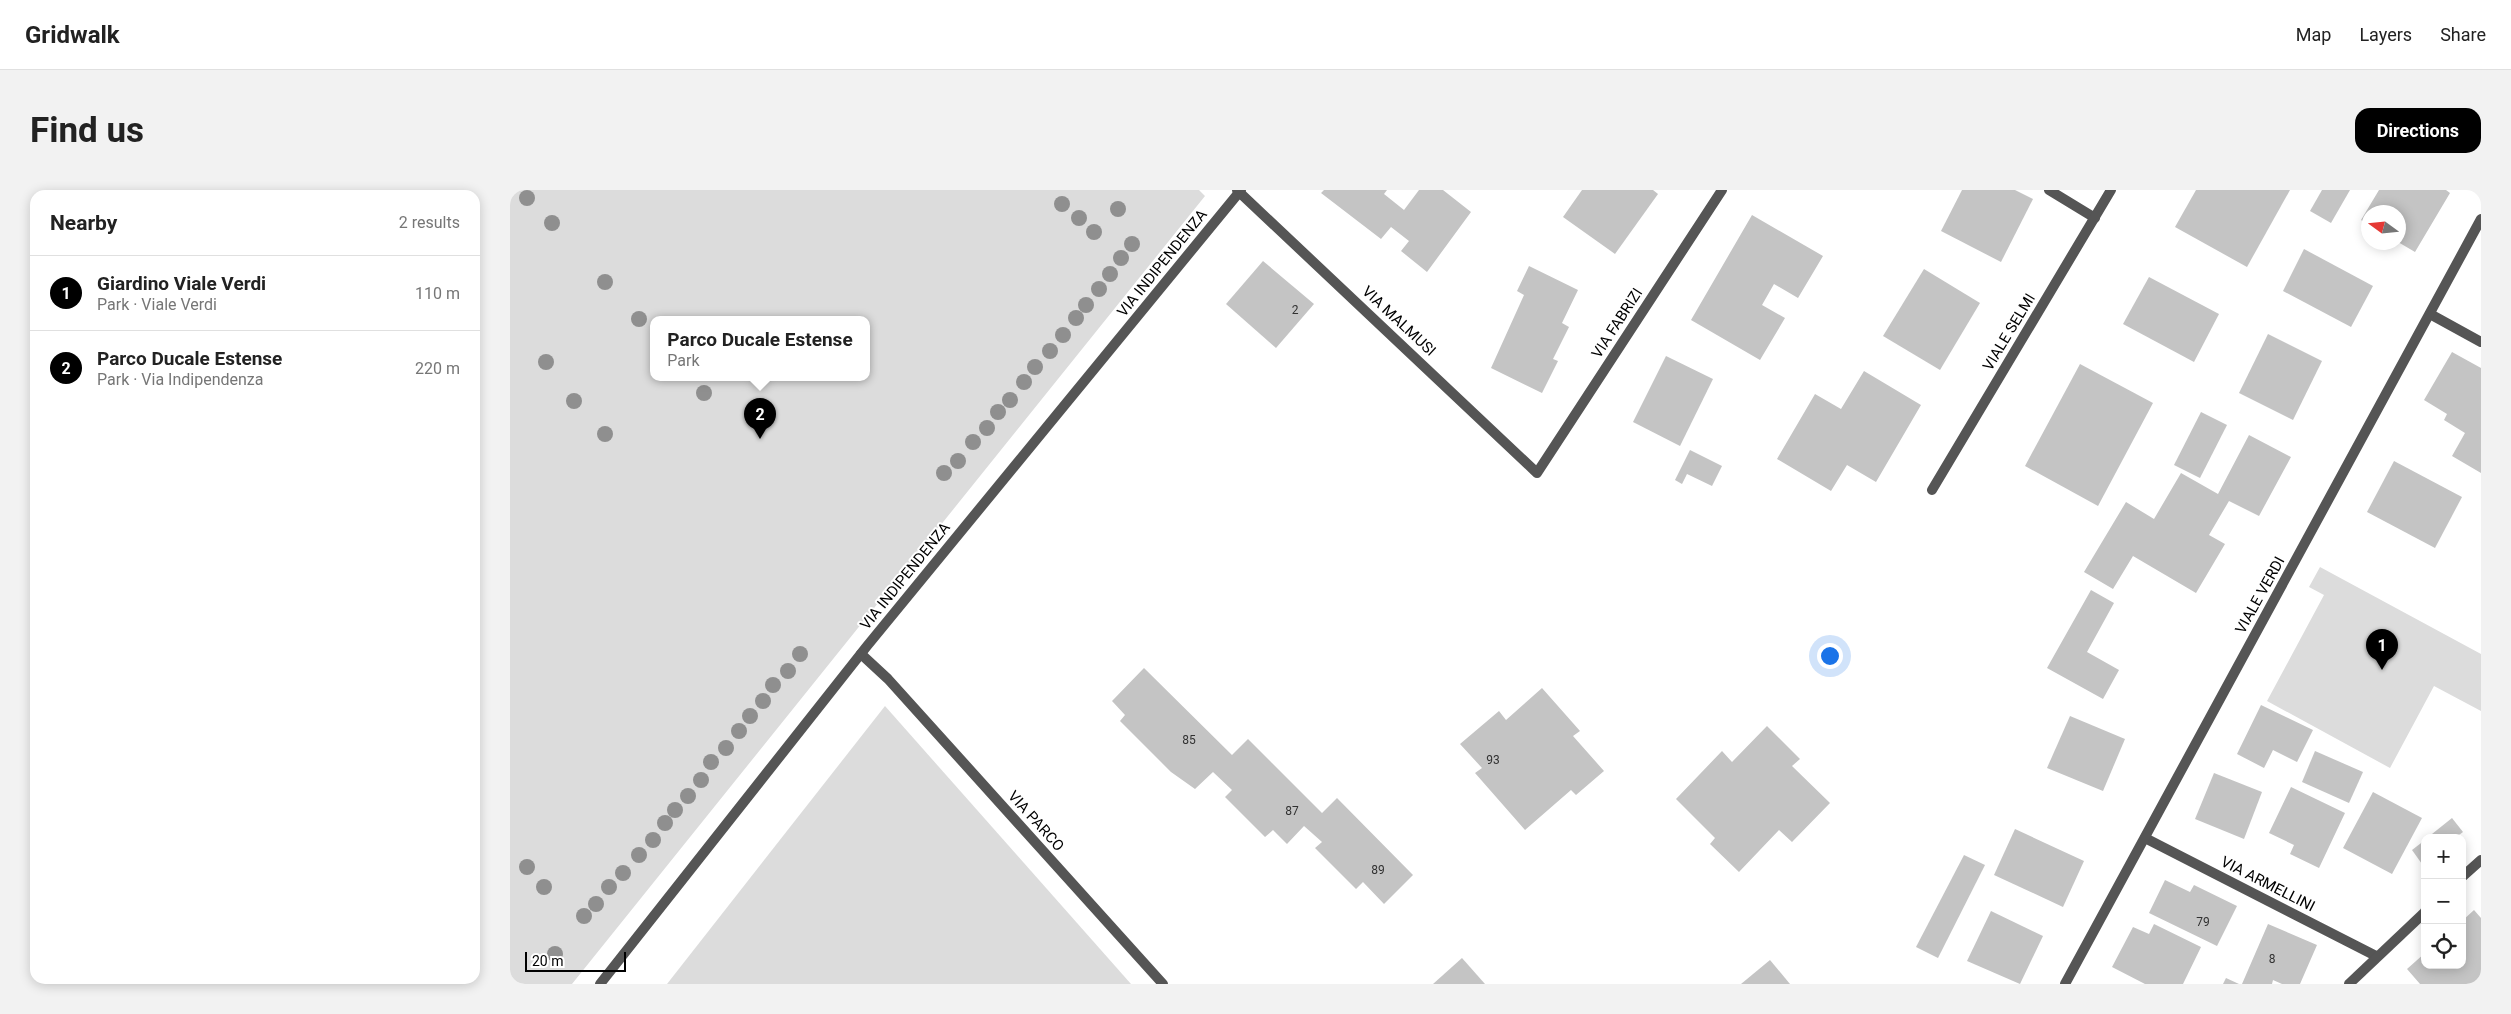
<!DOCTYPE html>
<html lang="en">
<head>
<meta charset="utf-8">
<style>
  body { margin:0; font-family:Roboto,sans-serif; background:#f2f2f2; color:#222 }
  .controls { position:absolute; right:15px; bottom:15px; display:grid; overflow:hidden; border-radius:10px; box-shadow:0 2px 12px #0003 }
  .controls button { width:45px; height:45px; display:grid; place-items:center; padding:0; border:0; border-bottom:1px solid #e0e0e0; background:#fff; color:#222; font:25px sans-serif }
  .compass { position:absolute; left:1851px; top:15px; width:45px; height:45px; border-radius:50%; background:#fff; box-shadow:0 2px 12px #0003; rotate:285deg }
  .scale { position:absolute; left:15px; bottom:12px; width:101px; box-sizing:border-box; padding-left:5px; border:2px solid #000; border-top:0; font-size:14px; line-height:18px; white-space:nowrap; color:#000; -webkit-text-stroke:4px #fff; paint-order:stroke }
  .you { position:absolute; left:1319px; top:465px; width:18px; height:18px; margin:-12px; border:4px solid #fff; border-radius:50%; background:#1a73e8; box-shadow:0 0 0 8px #1a73e833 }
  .badge { display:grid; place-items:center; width:32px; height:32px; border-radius:50%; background:#000; color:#fff; font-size:16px; font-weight:700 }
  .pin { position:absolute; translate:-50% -41px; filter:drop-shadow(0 1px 2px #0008) }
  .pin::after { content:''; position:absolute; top:26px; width:18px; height:15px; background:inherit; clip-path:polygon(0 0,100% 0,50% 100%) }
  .popup { position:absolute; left:140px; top:126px; width:220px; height:65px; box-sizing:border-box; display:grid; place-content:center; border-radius:10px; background:#fff; filter:drop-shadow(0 1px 4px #0005); font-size:16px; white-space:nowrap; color:#767676 }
  .popup b { font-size:19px; color:#222 }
  .popup::after { content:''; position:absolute; left:50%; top:100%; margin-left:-10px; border:10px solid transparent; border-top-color:#fff }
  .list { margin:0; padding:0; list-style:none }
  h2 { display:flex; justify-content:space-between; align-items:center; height:65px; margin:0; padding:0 20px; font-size:21px }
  h2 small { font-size:16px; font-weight:400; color:#767676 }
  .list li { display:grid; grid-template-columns:32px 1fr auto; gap:15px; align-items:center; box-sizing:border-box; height:75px; padding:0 20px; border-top:1px solid #e0e0e0 }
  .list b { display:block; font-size:19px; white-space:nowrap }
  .list p { margin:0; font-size:16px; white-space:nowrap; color:#767676 }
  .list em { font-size:16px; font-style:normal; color:#767676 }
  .icon { flex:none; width:28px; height:28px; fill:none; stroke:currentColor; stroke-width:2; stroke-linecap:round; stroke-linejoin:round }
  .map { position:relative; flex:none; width:1971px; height:794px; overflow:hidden; border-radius:15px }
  header { display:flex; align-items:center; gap:30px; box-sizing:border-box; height:70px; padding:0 25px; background:#fff; border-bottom:1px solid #e0e0e0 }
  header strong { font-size:24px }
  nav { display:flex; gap:28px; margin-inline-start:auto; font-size:18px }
  .intro { display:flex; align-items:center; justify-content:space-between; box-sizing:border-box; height:120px; padding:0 30px }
  h1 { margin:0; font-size:35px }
  .button { padding:12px 22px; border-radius:15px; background:#000; color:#fff; font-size:18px; font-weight:700 }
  main { display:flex; gap:30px; padding:0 30px }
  aside { flex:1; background:#fff; border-radius:15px; box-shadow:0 2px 12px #0003 }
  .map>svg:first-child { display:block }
  .green { fill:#dcdcdc; fill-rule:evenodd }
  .building { fill:#c4c4c4 }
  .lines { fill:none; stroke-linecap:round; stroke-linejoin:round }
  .lane { stroke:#555; stroke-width:10 }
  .street { stroke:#555; stroke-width:10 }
  .tree { fill:#8f8f8f }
  .labels { text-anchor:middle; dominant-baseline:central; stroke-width:4; stroke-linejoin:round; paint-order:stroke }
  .number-label { font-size:12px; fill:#313131 }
  .street-label { font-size:15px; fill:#000; stroke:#fff }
</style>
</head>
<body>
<header>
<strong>Gridwalk</strong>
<nav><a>Map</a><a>Layers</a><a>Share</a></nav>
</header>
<div class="intro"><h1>Find us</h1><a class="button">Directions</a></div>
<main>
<aside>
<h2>Nearby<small>2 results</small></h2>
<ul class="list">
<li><span class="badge">1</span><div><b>Giardino Viale Verdi</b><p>Park · Viale Verdi</p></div><em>110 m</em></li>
<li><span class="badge">2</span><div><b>Parco Ducale Estense</b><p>Park · Via Indipendenza</p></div><em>220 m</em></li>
</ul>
</aside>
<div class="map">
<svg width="1971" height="794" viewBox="0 0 1971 794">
  <rect width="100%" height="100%" fill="#fff"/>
  <g class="green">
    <path d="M0 0H689L695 6 62 794H0ZM144 130H356V188H144Z"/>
    <path d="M1810 377 1971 464V521L1924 496 1880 578 1757 511 1814 405 1799 397Z"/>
    <path d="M375 516 621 794H157Z"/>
  </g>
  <g class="building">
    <path d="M814 0H877L874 4 894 20 909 0H933L961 22 917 82 891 61 899 51 881 37 871 49 811 3Z"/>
    <path d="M1072 0H1143L1148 4 1105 64 1053 27Z"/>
    <path d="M1452 0H1505L1523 9 1491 72 1431 41Z"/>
    <path d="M1686 0H1780L1737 77 1665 37Z"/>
    <path d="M1812 0H1840L1821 33 1800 21Z"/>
    <path d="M1869 0H1936L1940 3 1905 62 1888 52V22H1858V35L1851 30Z"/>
    <path d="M1242 25 1313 66 1288 108 1264 94 1252 115 1275 128 1250 170 1181 130Z"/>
    <path d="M1794 59 1863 96 1841 137 1773 101Z"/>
    <path d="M753 71 804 114 766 158 716 114Z"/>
    <path d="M1019 76 1068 100 1052 133 1059 137 1043 169 1048 171 1032 203 981 178 1014 105 1007 101Z"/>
    <path d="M1414 79 1470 113 1430 180 1373 146Z"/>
    <path d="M1639 87 1709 124 1684 172 1613 134Z"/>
    <path d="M1758 144 1812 171 1783 230 1729 203Z"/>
    <path d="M1942 162 1971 178V283L1942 266 1955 243 1934 230 1937 224 1914 210Z"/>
    <path d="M1156 166 1203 189 1170 256 1123 232Z"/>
    <path d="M1570 174 1643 213 1588 316 1515 276Z"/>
    <path d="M1354 181 1411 215 1366 292 1337 275 1321 301 1267 269 1305 204 1331 219Z"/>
    <path d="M1691 222 1717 235 1690 288 1664 275Z"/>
    <path d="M1739 245 1781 267 1749 326 1719 311 1699 345 1715 354 1686 403 1623 366 1603 399 1574 382 1616 312 1644 329 1671 283 1708 304Z"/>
    <path d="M1180 260 1212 276 1202 296 1177 284 1172 294 1165 290Z"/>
    <path d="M1884 271 1952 307 1925 358 1857 322Z"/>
    <path d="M1581 400 1604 413 1577 462 1609 480 1593 509 1537 478Z"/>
    <path d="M634 478 722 565 738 549 812 623 827 608 903 685 874 714 853 692 846 699 805 658 812 652 794 636 777 654 763 640 755 647 715 607 722 600 703 582 685 599 661 582 610 531 615 525 602 511Z"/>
    <path d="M1032 498 1070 541 1063 546 1094 581 1066 605 1061 600 1015 640 965 583 972 578 950 554 989 521 996 530Z"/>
    <path d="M1751 515 1803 540 1787 572 1763 560 1754 578 1727 564Z"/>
    <path d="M1560 526 1615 549 1593 601 1537 578Z"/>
    <path d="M1257 536 1290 569 1282 576 1320 613 1282 652 1269 640 1229 682 1200 654 1205 648 1166 609 1212 561 1222 572Z"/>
    <path d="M1805 561 1853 582 1839 613 1792 592Z"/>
    <path d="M1704 583 1752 602 1734 649 1685 629Z"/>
    <path d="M1781 597 1835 623 1809 678 1780 664 1784 655 1759 643Z"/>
    <path d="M1863 602 1912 628 1882 684 1833 658Z"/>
    <path d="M1942 628 1953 642 1945 648H1917Z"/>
    <path d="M1505 639 1574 671 1553 717 1484 685Z"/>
    <path d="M1915 650V672L1912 674 1902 660Z"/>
    <path d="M1454 665 1475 675 1428 768 1406 757Z"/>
    <path d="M1655 690 1680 702 1684 695 1727 716 1707 756 1639 723Z"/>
    <path d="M1964 720 1971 728V794H1910L1897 779 1915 763V775H1952V731Z"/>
    <path d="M1481 721 1533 746 1510 794 1457 771Z"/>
    <path d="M1644 734 1691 757 1673 794H1635L1602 777 1623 737 1639 744Z"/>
    <path d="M1758 734 1807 755 1790 794H1772L1763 790 1762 794H1732Z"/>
    <path d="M952 768 975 794H923Z"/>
    <path d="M1260 770 1280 794H1231Z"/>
    <path d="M1716 788 1729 794H1713Z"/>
  </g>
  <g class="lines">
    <path class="lane" d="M351 464 378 489 653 794"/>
    <g class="street">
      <path d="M727 0 1027 283 1212 0"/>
      <path d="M1539 0 1585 28"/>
      <path d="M1920 124 1971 152"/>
      <path d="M1422 300 1601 0"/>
      <path d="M1635 648 1866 766"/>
      <path d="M1952 687 1971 670"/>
      <path d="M90 794 357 456 731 0"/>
      <path d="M1555 794 1971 29"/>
      <path d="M1839 794 1915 722"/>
    </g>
  </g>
  <g class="tree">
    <circle cx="17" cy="8" r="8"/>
    <circle cx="552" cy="14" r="8"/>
    <circle cx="608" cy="19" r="8"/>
    <circle cx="569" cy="28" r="8"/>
    <circle cx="42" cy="33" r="8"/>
    <circle cx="584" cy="42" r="8"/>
    <circle cx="622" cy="54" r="8"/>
    <circle cx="611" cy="68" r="8"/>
    <circle cx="600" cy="84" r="8"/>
    <circle cx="95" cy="92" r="8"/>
    <circle cx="589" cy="99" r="8"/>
    <circle cx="576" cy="115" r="8"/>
    <circle cx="566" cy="128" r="8"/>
    <circle cx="129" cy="129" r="8"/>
    <circle cx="553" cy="145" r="8"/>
    <circle cx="540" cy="161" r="8"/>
    <circle cx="36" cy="172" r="8"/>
    <circle cx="525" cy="177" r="8"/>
    <circle cx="514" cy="192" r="8"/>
    <circle cx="194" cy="203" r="8"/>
    <circle cx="500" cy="210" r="8"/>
    <circle cx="64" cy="211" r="8"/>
    <circle cx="488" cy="222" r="8"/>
    <circle cx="477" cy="238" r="8"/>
    <circle cx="95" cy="244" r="8"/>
    <circle cx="463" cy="252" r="8"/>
    <circle cx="448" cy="271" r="8"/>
    <circle cx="434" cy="283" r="8"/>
    <circle cx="290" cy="464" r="8"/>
    <circle cx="278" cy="481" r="8"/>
    <circle cx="263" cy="495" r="8"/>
    <circle cx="253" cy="511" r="8"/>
    <circle cx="240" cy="526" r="8"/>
    <circle cx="229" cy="541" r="8"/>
    <circle cx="216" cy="558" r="8"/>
    <circle cx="201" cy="572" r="8"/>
    <circle cx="191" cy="590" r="8"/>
    <circle cx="178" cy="606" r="8"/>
    <circle cx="165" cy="620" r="8"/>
    <circle cx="155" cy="633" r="8"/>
    <circle cx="143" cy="650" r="8"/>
    <circle cx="129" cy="665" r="8"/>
    <circle cx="17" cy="677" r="8"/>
    <circle cx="113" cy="683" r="8"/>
    <circle cx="34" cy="697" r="8"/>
    <circle cx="99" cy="697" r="8"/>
    <circle cx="86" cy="714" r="8"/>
    <circle cx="74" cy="726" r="8"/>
    <circle cx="45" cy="764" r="8"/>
  </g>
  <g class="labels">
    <g class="number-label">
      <text x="785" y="120">2</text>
      <text x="679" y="550">85</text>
      <text x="983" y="570">93</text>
      <text x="782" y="621">87</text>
      <text x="868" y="680">89</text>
      <text x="1693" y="732">79</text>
      <text x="1762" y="769">8</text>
    </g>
    <g class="street-label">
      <text transform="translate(652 73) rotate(-51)">VIA INDIPENDENZA</text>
      <text transform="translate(889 131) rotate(43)">VIA MALMUSI</text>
      <text transform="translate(1107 133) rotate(-57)">VIA FABRIZI</text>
      <text transform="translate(1499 142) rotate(-59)">VIALE SELMI</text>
      <text transform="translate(395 386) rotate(-51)">VIA INDIPENDENZA</text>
      <text transform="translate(1750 405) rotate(-61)">VIALE VERDI</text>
      <text transform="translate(526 631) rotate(48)">VIA PARCO</text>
      <text transform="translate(1758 694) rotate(27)">VIA ARMELLINI</text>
    </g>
  </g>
</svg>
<div class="controls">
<button>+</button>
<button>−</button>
<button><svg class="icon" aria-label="locate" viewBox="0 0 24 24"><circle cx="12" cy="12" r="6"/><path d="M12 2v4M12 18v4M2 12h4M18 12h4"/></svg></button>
</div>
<svg class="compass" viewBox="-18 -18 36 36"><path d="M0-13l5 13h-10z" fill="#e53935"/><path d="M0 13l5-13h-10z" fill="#767676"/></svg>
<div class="scale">20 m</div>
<div class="you"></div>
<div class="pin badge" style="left:1872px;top:480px">1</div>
<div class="pin badge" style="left:250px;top:249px">2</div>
<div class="popup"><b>Parco Ducale Estense</b>Park</div>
</div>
</main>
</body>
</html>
